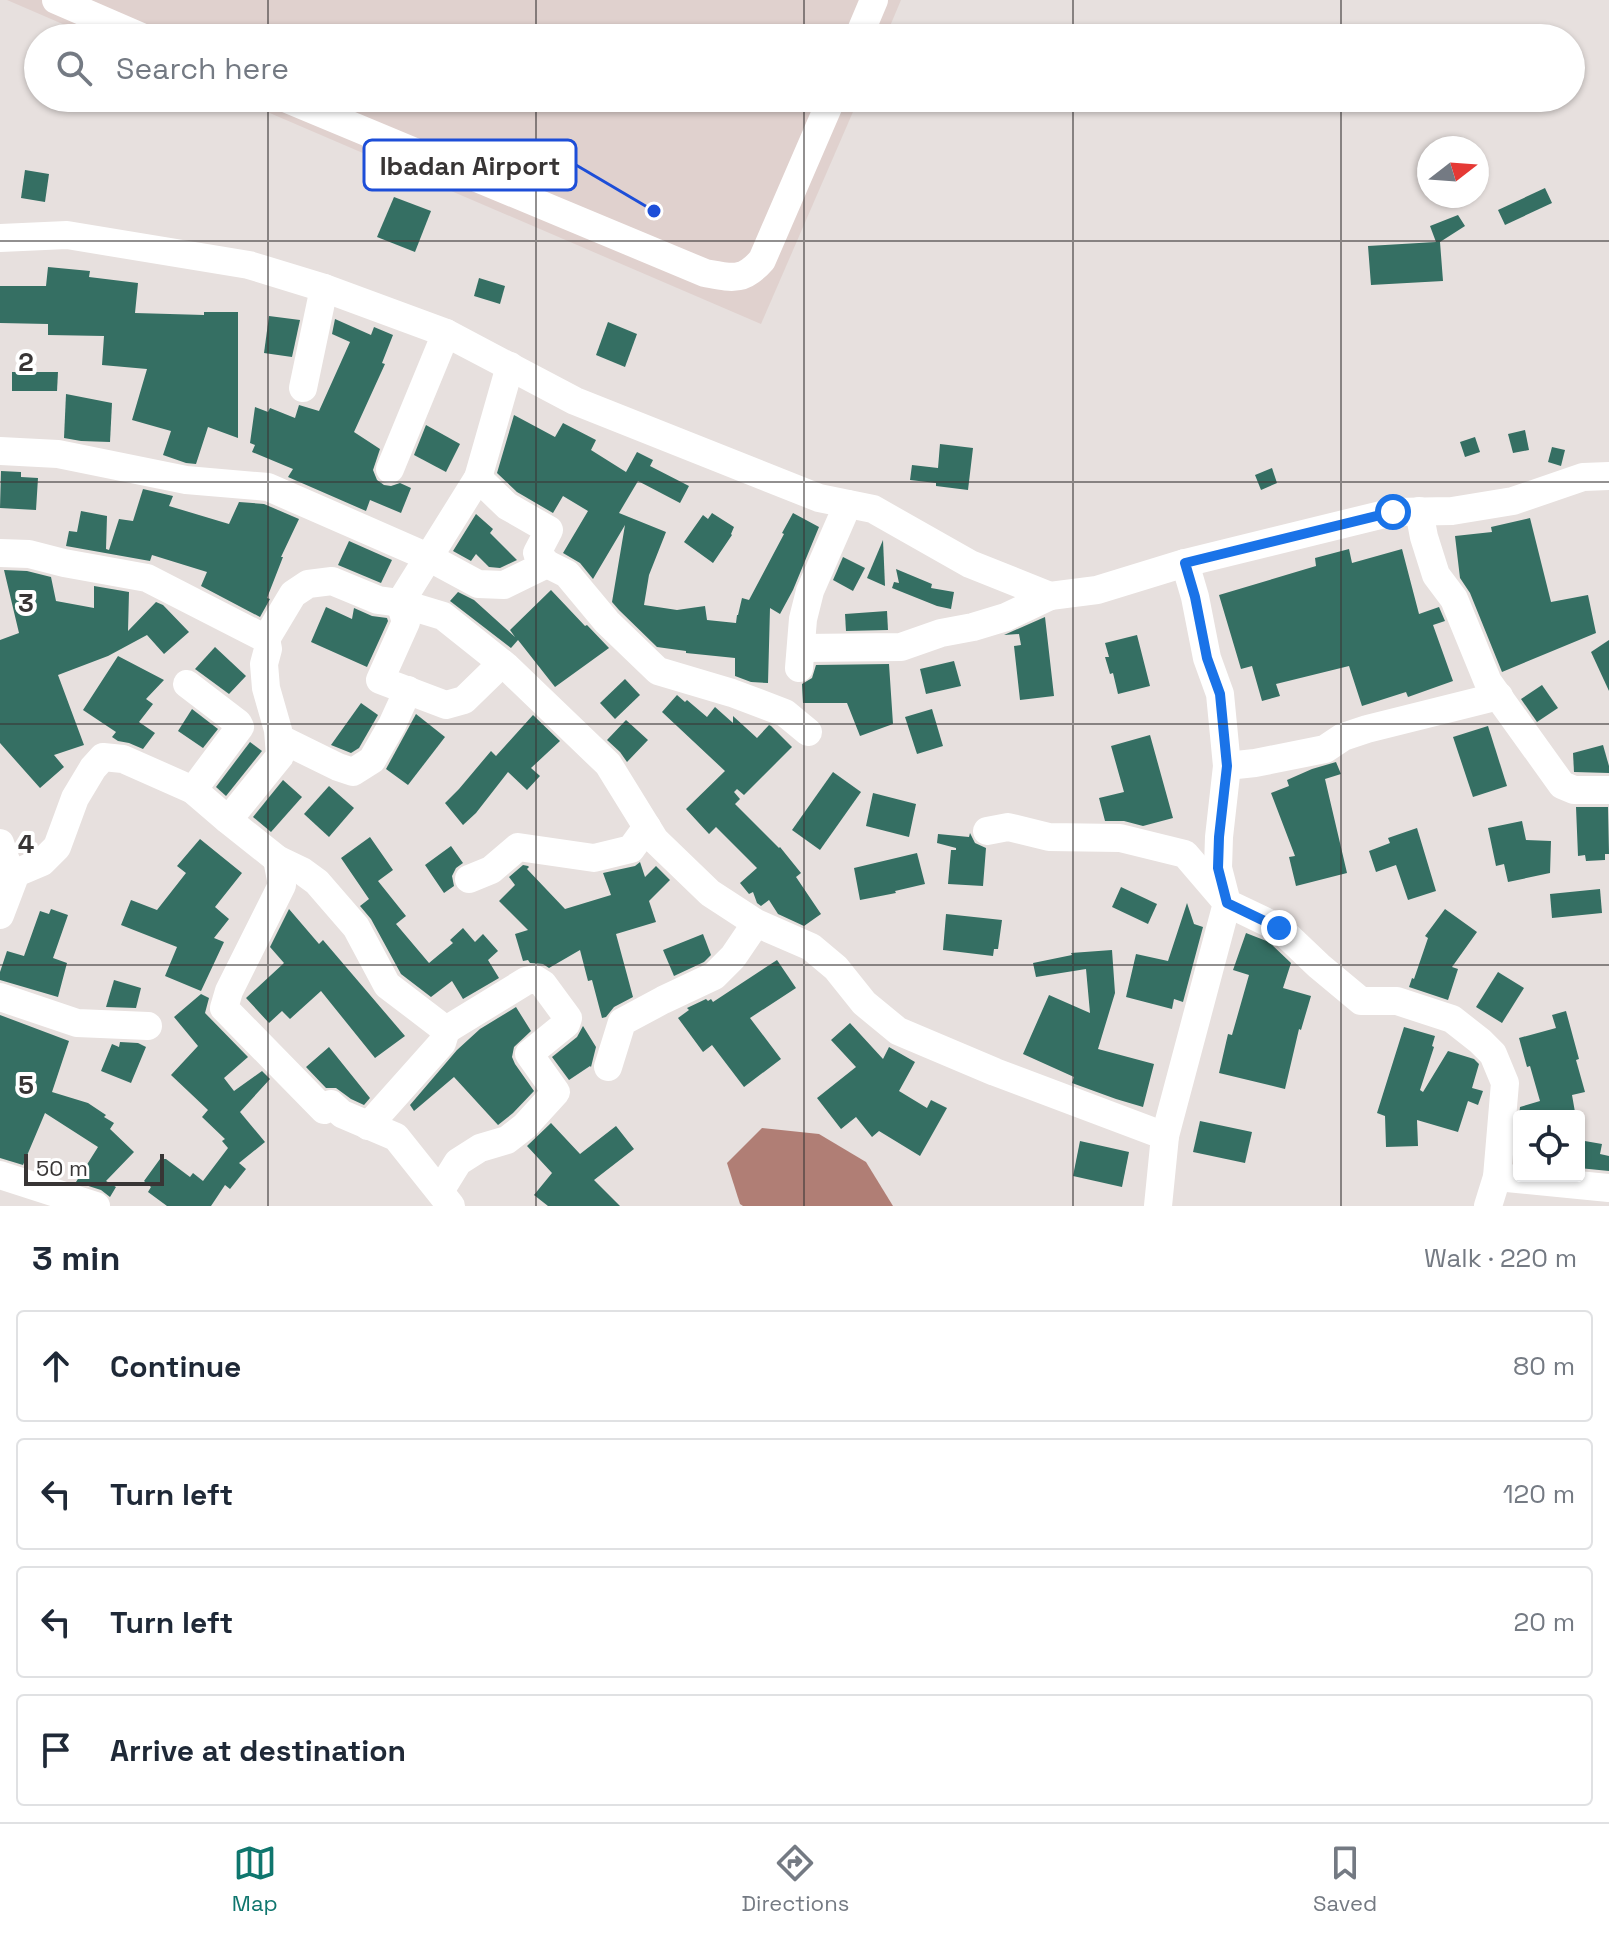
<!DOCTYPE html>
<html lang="en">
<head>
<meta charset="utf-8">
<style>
  body { margin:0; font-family:"Space Grotesk",sans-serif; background:#f6f6f7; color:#1f2937 }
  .controls { position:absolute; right:24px; bottom:24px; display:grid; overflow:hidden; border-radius:8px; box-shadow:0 2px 6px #0004 }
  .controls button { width:72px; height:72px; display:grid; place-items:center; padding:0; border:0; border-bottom:2px solid #e0e1e3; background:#fff; color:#1f2937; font:40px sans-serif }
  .compass { position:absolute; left:1417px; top:136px; width:72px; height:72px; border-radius:50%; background:#fff; box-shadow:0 2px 6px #0004; rotate:73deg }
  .scale { position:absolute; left:24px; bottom:20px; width:140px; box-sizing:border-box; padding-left:8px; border:4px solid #383535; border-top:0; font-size:22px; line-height:28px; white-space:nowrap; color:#383535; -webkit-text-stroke:6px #fff; paint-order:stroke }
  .stop { position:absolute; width:24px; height:24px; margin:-18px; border:6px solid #1a73e8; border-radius:50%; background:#fff }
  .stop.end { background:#1a73e8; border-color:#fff; box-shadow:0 2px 8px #0008 }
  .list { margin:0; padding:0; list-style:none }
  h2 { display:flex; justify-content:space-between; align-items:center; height:104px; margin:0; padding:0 32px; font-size:34px }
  h2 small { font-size:26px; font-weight:400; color:#747a83 }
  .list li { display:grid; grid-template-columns:52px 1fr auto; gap:24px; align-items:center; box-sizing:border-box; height:112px; margin:0 16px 16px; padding:0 16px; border:2px solid #e0e1e3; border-radius:8px }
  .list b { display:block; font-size:30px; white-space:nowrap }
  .list em { font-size:26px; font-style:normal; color:#747a83 }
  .icon { flex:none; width:44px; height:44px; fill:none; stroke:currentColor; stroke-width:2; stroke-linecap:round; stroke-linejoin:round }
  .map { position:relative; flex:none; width:1609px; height:1206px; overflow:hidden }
  .search { position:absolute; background:#fff; box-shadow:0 2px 6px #0004; left:24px; right:24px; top:24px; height:88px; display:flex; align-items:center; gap:20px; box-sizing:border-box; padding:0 28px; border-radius:44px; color:#747a83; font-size:30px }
  .sheet { height:616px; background:#fff }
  nav { display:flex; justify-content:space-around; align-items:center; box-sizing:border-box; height:112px; border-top:2px solid #e0e1e3; background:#fff; font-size:22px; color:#747a83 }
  nav a { display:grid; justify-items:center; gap:4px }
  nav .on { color:#0f766e }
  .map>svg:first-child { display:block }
  .built { fill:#e0d1ce }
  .water { fill:#b07e75 }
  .building { fill:#356f63 }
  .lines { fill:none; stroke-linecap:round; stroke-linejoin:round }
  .minor { stroke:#fff; stroke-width:28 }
  .route { stroke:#1a73e8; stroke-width:10 }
  .grid { fill:none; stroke:#383535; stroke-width:2; stroke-opacity:0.55 }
  .grid-label { font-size:26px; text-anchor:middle; font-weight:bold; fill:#383535; stroke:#fff; stroke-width:8; stroke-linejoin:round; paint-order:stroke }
  .leader { fill:none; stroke:#1d4ed8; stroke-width:3 }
  .callout-dot { fill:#1d4ed8; stroke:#fff; stroke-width:3 }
  .callout { fill:#fff; stroke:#1d4ed8; stroke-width:3 }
  .callout-label { font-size:26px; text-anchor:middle; font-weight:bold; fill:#383535 }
</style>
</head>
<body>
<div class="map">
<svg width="1609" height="1206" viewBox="0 0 1609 1206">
  <rect width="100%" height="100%" fill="#e7e0de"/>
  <g class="built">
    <path d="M7 0H901L885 38H95Z"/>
    <path d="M235 98H859L761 324Z"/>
  </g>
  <path class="water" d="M762 1128 819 1134 866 1162 893 1206H743L740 1204 727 1163Z"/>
  <g class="building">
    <path d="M25 170 49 174 45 202 21 198Z"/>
    <path d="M1545 188 1552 203 1505 225 1498 210Z"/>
    <path d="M394 197 431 211 415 252 377 237Z"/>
    <path d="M1458 215 1465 226 1440 242 1443 281 1371 285 1368 246 1436 242 1430 226Z"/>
    <path d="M48 267 90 271 89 277 138 283 135 313 204 315V312H238V438L208 427 196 464 186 463 163 455 171 431 132 420 147 369 102 365 104 336 48 335V324L0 323V286H46Z"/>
    <path d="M479 278 505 286 500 304 474 296Z"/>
    <path d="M269 316 300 320 292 357 264 353Z"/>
    <path d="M335 319 371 335 374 327 393 335 382 363 385 364 354 432 380 449 373 470 377 480 384 485 391 486 400 483 411 488 401 513 370 500 366 511 288 477 293 469 252 452 255 445 250 443 255 407 268 412 270 408 295 418 299 405 319 411 350 342 332 334Z"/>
    <path d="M608 322 637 334 625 367 596 355Z"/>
    <path d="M12 372H58L57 391H12Z"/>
    <path d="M66 394 112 403 110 442 81 441 64 438Z"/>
    <path d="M514 415 555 437 563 423 596 440 591 450 626 472 637 452 653 460 650 466 689 486 680 503 638 481 619 513 666 532 649 575 644 605 677 610 705 606 707 620 736 623 737 615H738L742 598 749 600 784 534 782 533 793 513 819 527 793 590 780 614 770 608 768 683 751 682 735 676V658L686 653V651L657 647 619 610 612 602 625 525 593 579 580 563 563 553 588 511 563 496 553 513 517 492 497 473Z"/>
    <path d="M426 425 460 444 446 472 414 455Z"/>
    <path d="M1525 430 1529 450 1513 453 1508 434Z"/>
    <path d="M1475 437 1480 452 1465 457 1460 442Z"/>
    <path d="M940 444 973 448 968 490 936 486V483L910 480 912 465 938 468Z"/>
    <path d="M1552 447 1565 450 1561 466 1548 462Z"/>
    <path d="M1272 468 1277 483 1261 490 1255 475Z"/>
    <path d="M1 471 21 472V477L38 478 36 510 0 508Z"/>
    <path d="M143 489 173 496 169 506 229 524 239 502 264 504 299 519 281 557H283L267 598 270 599 260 617 201 586 207 572 152 555 150 561 66 546 69 531 77 532 81 511 107 516 106 549 109 550 119 519 133 521Z"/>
    <path d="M712 513 734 527 731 534 732 535 713 563 684 542 703 515 708 519Z"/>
    <path d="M476 514 493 529 490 533 517 560 500 568 489 567 476 554 471 561 453 551Z"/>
    <path d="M1530 518 1551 602 1588 595 1596 633 1502 672 1470 593 1460 578 1455 536 1492 532 1491 527Z"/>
    <path d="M883 540 885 586 867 578Z"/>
    <path d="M349 541 392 560 381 583 338 565Z"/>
    <path d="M1349 549 1352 563 1402 549 1419 614 1439 607 1445 621 1433 625 1453 681 1408 697 1406 692 1362 706 1349 666 1276 684 1280 696 1262 701 1252 666 1241 669 1219 595 1316 566 1315 558Z"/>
    <path d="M843 557 865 568 853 591 833 580Z"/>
    <path d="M896 569 932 584 931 588 954 592 951 609 937 606 892 588 894 582 899 583Z"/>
    <path d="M4 570 27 571 51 577 56 601 94 608V586L129 592 128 631 156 602 163 605 189 632 164 654 147 635 108 656 58 675 84 745 54 755 64 767 40 788 0 743V640L19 633Z"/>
    <path d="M551 590 585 626 587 625 609 648 555 687 518 640 511 648 450 601 458 592 474 600 515 637 510 630Z"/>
    <path d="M326 607 352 619 354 608 372 616 387 618 388 621 367 667 311 642Z"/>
    <path d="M887 611 888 630 846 631 845 614Z"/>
    <path d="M1045 617 1054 696 1020 700 1014 646 1021 645 1019 634 1004 635Z"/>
    <path d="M1137 635 1150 686 1118 694 1113 673 1110 674 1105 657H1109L1105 643Z"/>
    <path d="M1609 640V691L1591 652Z"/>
    <path d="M215 647 246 676 229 694 195 669Z"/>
    <path d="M118 656 164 680 146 699 153 704 139 722 155 733 143 749 129 743 118 741 112 737 116 732 83 710Z"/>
    <path d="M954 661 961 686 926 694 920 669Z"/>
    <path d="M889 664 893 724 860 736 847 703H803L802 684 812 678 816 665Z"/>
    <path d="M625 679 640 695 615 719 600 703Z"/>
    <path d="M1542 685 1558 708 1537 722 1521 699Z"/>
    <path d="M677 695 685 702 687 700 707 717 715 707 733 723V716L757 738 769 725 771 726 792 747 744 795 737 789 734 792 740 799 735 804 779 848 780 847 801 873 796 877 821 914 804 926 778 914 769 900 761 906 757 903 753 892 749 894 740 883 757 868 716 827 709 834 686 809 725 771 662 712Z"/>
    <path d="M361 703 378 715 359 748 351 753 331 745Z"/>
    <path d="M192 709 218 729 203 748 178 731Z"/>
    <path d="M932 709 943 746 917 754 905 717Z"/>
    <path d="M416 714 445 737 408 785 386 769Z"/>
    <path d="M533 715 560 741 531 768 540 776 527 790 508 772 476 813 463 825 445 803 459 789 491 751 496 756Z"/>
    <path d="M626 720 648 740 627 762 620 752 607 740Z"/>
    <path d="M1488 726 1507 786 1473 797 1453 737Z"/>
    <path d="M1150 735 1173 818 1143 826 1124 821H1105L1099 798 1124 792 1111 746Z"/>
    <path d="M250 742 262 751 226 796 216 787Z"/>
    <path d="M1603 745 1609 766V773L1574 772 1573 753Z"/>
    <path d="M1336 762 1341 774 1325 779 1347 873 1296 886 1289 857 1295 856 1271 793 1289 786 1287 780 1312 769Z"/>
    <path d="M833 772 861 792 820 850 792 830Z"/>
    <path d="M283 780 302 797 271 832 253 817Z"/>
    <path d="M329 786 354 808 329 837 304 814Z"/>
    <path d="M873 793 916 804 909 837 866 826Z"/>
    <path d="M1576 807H1608L1609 854H1605V860L1586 861 1585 855 1578 856Z"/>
    <path d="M1522 821 1526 840 1551 841 1550 873 1508 882 1504 864 1496 866 1488 828Z"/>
    <path d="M1417 828 1436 891 1408 900 1396 865 1376 872 1369 851 1390 843 1388 838Z"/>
    <path d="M970 833 975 843 986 848 983 886 948 884 951 850H956V848L937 843 938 834 969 837Z"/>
    <path d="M370 837 393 870 378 881 406 916 396 924 429 963 453 943 450 940 463 928 475 942 483 934 498 951 488 960 499 978 463 999 452 981 431 997 401 974 371 919 360 906 369 899 341 858Z"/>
    <path d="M200 839 242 873 215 907 229 919 214 938 224 942 201 991 165 976 177 947 121 925 131 900 157 910 186 873 177 866Z"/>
    <path d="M451 846 463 863 456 868 452 876 454 886 444 893 425 865Z"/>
    <path d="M917 853 925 884 895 891 896 893 860 900 854 868Z"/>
    <path d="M640 862 645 877 656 866 670 880 649 901 656 922 616 934 633 997 614 1007 606 1017 602 1018 592 980 588 981 580 950 549 968 543 964 530 963 528 960 523 961 515 934 528 930 499 901 515 885 509 877 523 865 528 866 529 867 527 869 565 909 611 895 603 873 635 866Z"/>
    <path d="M1121 887 1157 904 1148 924 1112 907Z"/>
    <path d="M1600 889 1602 913 1552 918 1550 894Z"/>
    <path d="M1187 903 1194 924 1203 927 1183 1002 1174 999 1172 1009 1126 997 1136 954 1168 961Z"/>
    <path d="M51 909 68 915 53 958 67 963 58 997 0 980V972L7 951 24 956 40 911 49 914Z"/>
    <path d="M289 909 319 944 323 940 405 1036 375 1058 321 991 290 1019 282 1011 269 1023 246 998 284 963 270 947Z"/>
    <path d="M1445 909 1477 932 1452 967 1458 969 1448 1000 1409 987 1412 978 1414 979 1428 938 1425 936Z"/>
    <path d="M946 914 1002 920 998 949H994L993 956 943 950Z"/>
    <path d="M1246 933 1269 942 1291 963 1283 988 1311 996 1301 1030 1299 1029 1285 1089 1219 1073 1228 1034 1232 1035 1249 975 1233 970Z"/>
    <path d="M703 934 711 955 704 962 674 976 663 950Z"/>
    <path d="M1112 950 1115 993 1098 1049 1154 1064 1143 1107 1116 1099 1072 1083 1074 1077 1023 1054 1049 995 1090 1013 1086 969 1036 977 1033 963 1072 955 1071 953Z"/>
    <path d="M777 960 796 988 750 1018 781 1059 744 1087 712 1045 703 1052 678 1018 689 1010 687 1008 706 999 708 1001 711 999 713 1002Z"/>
    <path d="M1498 972 1524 988 1502 1023 1476 1007Z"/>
    <path d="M114 980 141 988 136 1008 106 1007Z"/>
    <path d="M201 994 209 998 205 1013 248 1057 224 1078 234 1091 262 1071 270 1079 240 1112 265 1142 239 1163 246 1169 230 1189 225 1185 211 1206H167L148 1192 151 1187 144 1181 160 1159H166L190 1177 193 1173 203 1181 228 1148 222 1141 225 1139 202 1117 208 1110 171 1075 198 1046 174 1017Z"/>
    <path d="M516 1007 531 1031 514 1047 512 1057 515 1064 534 1091 513 1113 498 1125 454 1077 414 1111 410 1105 457 1050 480 1029Z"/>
    <path d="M1566 1011 1579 1059 1576 1060 1585 1092 1572 1095 1575 1112 1562 1116H1519L1520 1107 1540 1101 1530 1066 1527 1067 1519 1038 1556 1028 1552 1015Z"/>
    <path d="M0 1015 69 1041 52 1092 88 1103 106 1115 104 1117 114 1123 110 1129 134 1152 106 1181 116 1187 110 1197 101 1190 76 1182 98 1147 45 1113 23 1165 0 1158Z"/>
    <path d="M850 1023 883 1059 889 1047 915 1062 899 1091 927 1108 931 1100 947 1108 920 1156 879 1131 872 1137 856 1117 841 1129 817 1098 856 1067 831 1040Z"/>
    <path d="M583 1026 596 1047 591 1067 590 1066 569 1080 552 1057 577 1037Z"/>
    <path d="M1404 1027 1435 1036 1432 1046 1434 1047 1420 1090 1423 1092 1448 1051 1474 1059 1479 1064 1472 1088 1483 1091 1478 1105 1468 1101 1458 1132 1417 1120 1418 1146 1386 1147 1385 1116 1377 1113Z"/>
    <path d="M120 1042 138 1043 146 1047 131 1083 101 1071 112 1044 119 1047Z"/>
    <path d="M329 1047 370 1098 364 1105 351 1099 336 1088H326L306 1067Z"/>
    <path d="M1200 1121 1252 1132 1245 1163 1193 1152Z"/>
    <path d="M551 1123 580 1154 616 1126 634 1149 594 1180 620 1206H548L534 1195 552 1173 527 1146Z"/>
    <path d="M1579 1140 1602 1144 1600 1154 1609 1156V1171L1579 1168Z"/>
    <path d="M1080 1141 1129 1152 1122 1187 1073 1176Z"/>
  </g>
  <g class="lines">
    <g class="minor">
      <path d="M56 0 144 38"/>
      <path d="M858 38 874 0"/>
      <path d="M285 98 705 273C732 278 743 282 762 260L832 98"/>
      <path d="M0 238 67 235 249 265 324 288 446 333 575 401 819 498 873 509 970 564 1050 596 1097 590 1185 563 1393 512 1452 511 1513 501 1583 477 1609 476"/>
      <path d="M303 388 324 288"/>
      <path d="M0 451 58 454 186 480 268 487 428 557 478 584 504 585 547 564"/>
      <path d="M390 469 446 333"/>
      <path d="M478 478 507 506 549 530 537 553 547 564 567 574 607 622 658 671 732 693 785 713 808 732"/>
      <path d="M1419 511 1424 537 1436 575 1454 599 1488 682 1562 785 1574 790H1609"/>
      <path d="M0 553 29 554 64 563 147 578 266 639 268 649 264 664 266 688 278 730 280 756 228 820"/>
      <path d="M1185 563 1195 597 1207 658 1220 694 1227 766 1219 837 1218 868 1227 903 1279 928 1319 966 1361 1001H1397L1452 1019 1480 1041 1493 1054 1505 1083 1497 1177 1488 1206"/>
      <path d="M266 639 293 594 308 584 332 581 378 600 400 603 443 616 507 667 608 764 655 840 710 893 756 923 811 947 836 968 864 1003 898 1031 995 1072 1165 1136"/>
      <path d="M801 648 901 647 941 633 973 627 1006 617 1050 596"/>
      <path d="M502 663 464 700 446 705 380 680 406 622 400 603 478 478 510 366"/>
      <path d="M799 668 803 619 810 591 848 504"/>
      <path d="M187 684 238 723 240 727 193 790"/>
      <path d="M279 738 338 767 353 772 372 760 392 725 408 690"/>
      <path d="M1227 766 1255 763 1325 749 1343 737 1367 729 1499 696"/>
      <path d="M987 831 1008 827 1049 837 1120 838 1185 854 1227 903 1165 1136 1158 1206"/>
      <path d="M0 843 7 864 16 873"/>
      <path d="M277 859 282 885 229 991 224 1008 324 1110 331 1104 342 1114 396 1137 451 1206"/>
      <path d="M469 879 491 870 518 847 594 858 631 849 647 827"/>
      <path d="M0 915 16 873 42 862 57 847 75 798 93 768 103 757 123 759 193 790 228 820 277 859 302 871 317 882 356 927 387 985 446 1030 442 1043 368 1126"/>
      <path d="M0 997 77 1023 148 1026"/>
      <path d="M608 1067 622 1022 663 1000 714 976 733 957 756 923"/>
      <path d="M0 1175 96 1206"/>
      <path d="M1497 1177 1609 1188"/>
      <path d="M440 1191 458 1162 480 1148 507 1140 525 1126 556 1092 529 1054 566 1024 568 1018 543 984 535 979 526 981 446 1030"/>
    </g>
  </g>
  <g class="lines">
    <path class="route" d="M1279 928 1227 903 1218 868 1219 837 1227 766 1220 694 1207 658 1195 597 1185 563 1393 512"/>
  </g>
  <path class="grid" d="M268 0V38M536 0V38M804 0V38M1073 0V38M1341 0V38M268 98V1206M536 98V1206M804 98V1206M1073 98V1206M1341 98V1206M0 241H1609M0 482H1609M0 724H1609M0 965H1609"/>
  <g class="grid-label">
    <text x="26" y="371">2</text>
    <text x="26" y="612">3</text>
    <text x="26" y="853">4</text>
    <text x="26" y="1094">5</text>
  </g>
  <path class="leader" d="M654 211L576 165"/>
  <circle class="callout-dot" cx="654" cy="211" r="8"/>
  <rect class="callout" x="364" y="140" width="212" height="50" rx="8"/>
  <g class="callout-label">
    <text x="470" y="175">Ibadan Airport</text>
  </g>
</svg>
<div class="controls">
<button><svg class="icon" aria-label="locate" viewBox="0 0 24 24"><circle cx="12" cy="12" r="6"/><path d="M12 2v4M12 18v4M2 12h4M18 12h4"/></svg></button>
</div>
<svg class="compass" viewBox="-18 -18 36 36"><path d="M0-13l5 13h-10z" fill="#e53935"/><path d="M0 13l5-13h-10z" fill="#747a83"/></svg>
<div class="scale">50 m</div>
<div class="stop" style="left:1393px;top:512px"></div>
<div class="stop end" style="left:1279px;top:928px"></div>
<div class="search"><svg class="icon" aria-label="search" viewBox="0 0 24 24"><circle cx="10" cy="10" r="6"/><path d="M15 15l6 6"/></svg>Search here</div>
</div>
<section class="sheet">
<h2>3 min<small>Walk · 220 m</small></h2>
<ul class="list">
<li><svg class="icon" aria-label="ahead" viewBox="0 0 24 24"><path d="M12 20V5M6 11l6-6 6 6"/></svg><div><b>Continue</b></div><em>80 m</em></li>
<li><svg class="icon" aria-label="left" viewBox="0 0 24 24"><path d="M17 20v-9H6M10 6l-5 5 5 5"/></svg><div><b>Turn left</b></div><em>120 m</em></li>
<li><svg class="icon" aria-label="left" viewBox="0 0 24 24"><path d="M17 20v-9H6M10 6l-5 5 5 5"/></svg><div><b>Turn left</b></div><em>20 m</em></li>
<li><svg class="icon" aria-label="arrive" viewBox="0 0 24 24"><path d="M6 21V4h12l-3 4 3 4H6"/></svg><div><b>Arrive at destination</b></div></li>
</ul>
</section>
<nav>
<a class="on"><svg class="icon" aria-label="map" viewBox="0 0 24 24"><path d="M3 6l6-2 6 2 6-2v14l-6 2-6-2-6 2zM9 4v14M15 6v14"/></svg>Map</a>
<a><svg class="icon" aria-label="directions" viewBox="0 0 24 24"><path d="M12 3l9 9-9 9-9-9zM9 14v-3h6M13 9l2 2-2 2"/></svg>Directions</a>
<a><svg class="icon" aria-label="saved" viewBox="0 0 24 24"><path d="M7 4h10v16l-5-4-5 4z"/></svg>Saved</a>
</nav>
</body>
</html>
